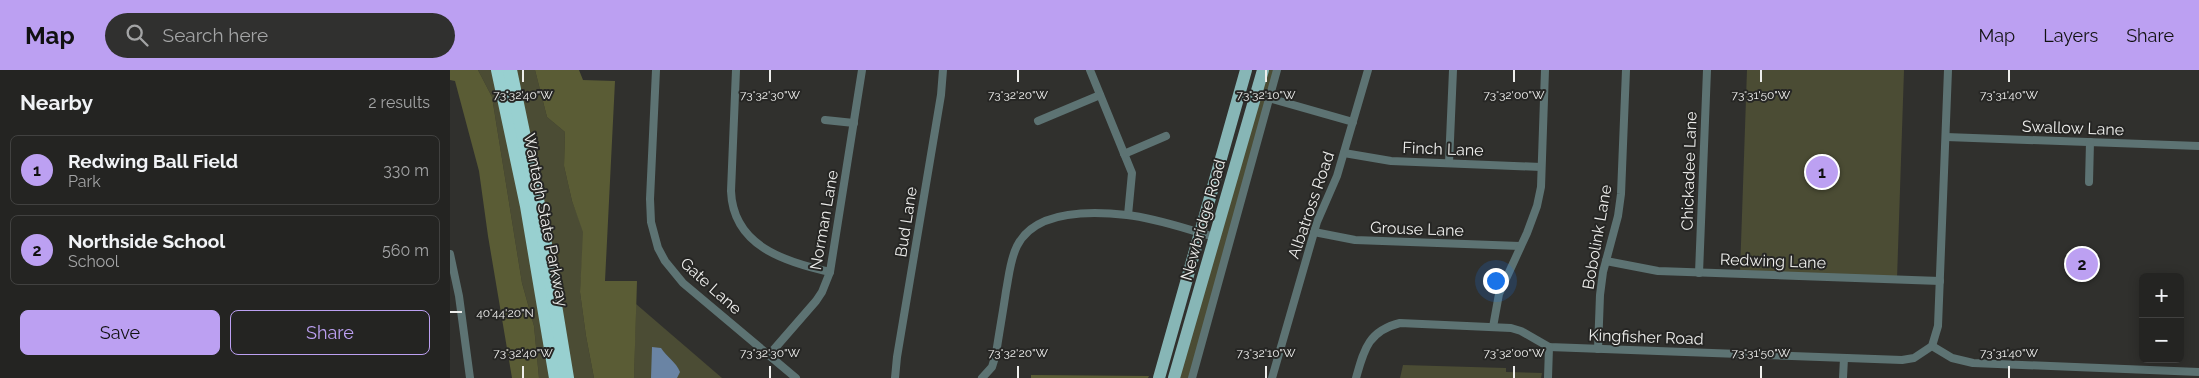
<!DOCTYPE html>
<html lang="en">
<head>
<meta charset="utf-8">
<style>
  body { margin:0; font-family:Raleway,sans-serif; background:#30302f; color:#f1f3f6 }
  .controls { position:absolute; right:15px; bottom:15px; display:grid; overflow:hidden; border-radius:8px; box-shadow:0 2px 12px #0003 }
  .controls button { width:45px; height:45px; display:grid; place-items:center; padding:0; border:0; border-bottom:1px solid #414140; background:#242422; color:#f1f3f6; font:25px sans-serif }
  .you { position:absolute; left:1045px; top:210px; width:18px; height:18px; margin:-12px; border:4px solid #fff; border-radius:50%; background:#1a73e8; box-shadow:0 0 0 8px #1a73e833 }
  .badge { display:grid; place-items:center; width:32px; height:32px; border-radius:50%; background:#bca0f2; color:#111; font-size:16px; font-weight:700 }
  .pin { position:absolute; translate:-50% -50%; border:2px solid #fff; box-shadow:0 1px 5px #0006 }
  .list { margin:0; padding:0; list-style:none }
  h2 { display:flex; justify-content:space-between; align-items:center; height:65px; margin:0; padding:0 20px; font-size:21px }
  h2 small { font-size:16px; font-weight:400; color:#a3a4a5 }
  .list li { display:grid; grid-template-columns:32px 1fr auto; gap:15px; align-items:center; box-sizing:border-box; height:70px; margin:0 10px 10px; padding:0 10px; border:1px solid #414140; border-radius:8px }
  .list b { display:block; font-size:19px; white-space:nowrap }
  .list p { margin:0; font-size:16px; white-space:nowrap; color:#a3a4a5 }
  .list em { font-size:16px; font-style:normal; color:#a3a4a5 }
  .actions { display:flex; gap:10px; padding:15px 20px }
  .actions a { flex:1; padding:11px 0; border:1px solid #bca0f2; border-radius:8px; text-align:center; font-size:18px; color:#bca0f2 }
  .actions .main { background:#bca0f2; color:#111 }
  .icon { flex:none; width:28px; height:28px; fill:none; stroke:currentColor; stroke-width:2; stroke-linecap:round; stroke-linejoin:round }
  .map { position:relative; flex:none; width:1749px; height:308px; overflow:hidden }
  header { display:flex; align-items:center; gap:30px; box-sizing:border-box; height:70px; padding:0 25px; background:#bca0f2; color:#111 }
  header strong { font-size:24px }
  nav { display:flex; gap:28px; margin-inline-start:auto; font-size:18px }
  .search { width:350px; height:45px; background:#30302f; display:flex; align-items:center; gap:12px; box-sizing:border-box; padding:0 18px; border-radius:28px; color:#a3a4a5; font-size:19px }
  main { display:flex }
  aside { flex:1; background:#242422 }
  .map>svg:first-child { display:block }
  .green { fill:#4b4c34 }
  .forest { fill:#5a5c35 }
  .water { fill:#6a84a4 }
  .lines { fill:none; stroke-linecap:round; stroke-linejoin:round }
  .street { stroke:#5d7373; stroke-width:8 }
  .primary { stroke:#87b6b6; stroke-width:12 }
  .highway { stroke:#98d0d0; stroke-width:14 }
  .ticks { fill:none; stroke:#eeeeec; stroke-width:2 }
  .labels { text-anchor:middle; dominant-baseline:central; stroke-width:4; stroke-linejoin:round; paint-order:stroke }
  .street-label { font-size:16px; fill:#eeeeec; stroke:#262624 }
  .ticks-label { font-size:12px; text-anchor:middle; fill:#eeeeec; stroke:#262624; stroke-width:4; stroke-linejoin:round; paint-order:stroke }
</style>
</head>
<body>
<header>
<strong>Map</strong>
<div class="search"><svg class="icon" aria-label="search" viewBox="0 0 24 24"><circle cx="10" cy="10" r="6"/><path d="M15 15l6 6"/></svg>Search here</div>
<nav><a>Map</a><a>Layers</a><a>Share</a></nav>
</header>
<main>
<aside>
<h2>Nearby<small>2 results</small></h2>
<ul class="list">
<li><span class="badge">1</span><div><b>Redwing Ball Field</b><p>Park</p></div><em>330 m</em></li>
<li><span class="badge">2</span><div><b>Northside School</b><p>School</p></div><em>560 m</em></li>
</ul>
<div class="actions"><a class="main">Save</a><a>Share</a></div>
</aside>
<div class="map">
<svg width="1749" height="308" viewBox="0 0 1749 308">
  <rect width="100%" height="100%" fill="#30302d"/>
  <g class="green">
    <path d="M28 0H43L61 74 100 308H89L84 256 72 213 42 27Z"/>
    <path d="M64 0H85L97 47 115 62 114 96 122 131 134 162 130 222 136 266 144 308H121Z"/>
    <path d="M814 0H824L740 308H726Z"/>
    <path d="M1297 0H1454L1447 209 1290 203Z"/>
    <path d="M186 234 272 308H184Z"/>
    <path d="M953 295 1056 298V302L1092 303 1091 308H950Z"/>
  </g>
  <g class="forest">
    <path d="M0 0H28L42 27 72 213 84 256 89 308H62L38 166 29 101 5 11 0 10Z"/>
    <path d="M85 0H129L133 10 165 11 155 211H187L184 308H144L136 266 130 222 133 162 122 131 114 96 115 62 97 47Z"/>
    <path d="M581 305 699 306 698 308H581Z"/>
  </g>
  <path class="water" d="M202 277 211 278C217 287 226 292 230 302L227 308H201Z"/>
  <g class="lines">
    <g class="street">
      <path d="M206 0 200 129 201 152 208 178 215 191 233 213 346 308"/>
      <path d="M286 0 281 121C283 176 335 192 380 202"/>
      <path d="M640 0 682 103 678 145"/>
      <path d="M819 28 903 52"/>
      <path d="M375 50 404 53"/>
      <path d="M588 51 650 25"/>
      <path d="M1496 67 1749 76"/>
      <path d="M894 83 941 91 1091 97"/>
      <path d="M674 84 716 66"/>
      <path d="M999 93 1003 0"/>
      <path d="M1639 112 1640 72"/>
      <path d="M864 162 905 170 1070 176"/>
      <path d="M0 184 9 226 20 308"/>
      <path d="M1156 191 1208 201 1490 211"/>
      <path d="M1249 203 1257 0"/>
      <path d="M1043 257 1049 224 1077 163 1087 136 1091 117 1095 0"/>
      <path d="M1482 276 1502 288 1523 293 1749 302"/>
      <path d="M1148 279 1150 225 1153 202 1168 146 1171 124 1176 0"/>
      <path d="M319 285 366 231 372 222 380 202 412 0"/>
      <path d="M445 308 447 287 491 25 493 0"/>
      <path d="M532 308 542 297 546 284C549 263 553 242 556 221 559 206 560 190 567 176 585 140 641 141 677 145 706 148 736 159 765 167"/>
      <path d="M742 308 827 0"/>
      <path d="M822 308 867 152 887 106 918 0"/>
      <path d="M906 308C914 280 918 261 950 253L1061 258 1071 261 1099 277 1452 290 1464 288 1482 276 1488 256 1498 0"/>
      <path d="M1098 308 1099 277"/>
      <path d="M1393 308 1394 288"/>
    </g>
    <g class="primary">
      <path d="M709 308 796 0"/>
      <path d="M724 308 813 0"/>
    </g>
    <g class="highway">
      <path d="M48 0 77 136 106 308"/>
      <path d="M60 0 90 144 117 308"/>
    </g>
  </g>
  <path class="ticks" d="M73 0V12M320 0V12M568 0V12M816 0V12M1064 0V12M1311 0V12M1559 0V12M0 242H12M73 296V308M320 296V308M568 296V308M816 296V308M1064 296V308M1311 296V308M1559 296V308"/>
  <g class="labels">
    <g class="street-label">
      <text transform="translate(1623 58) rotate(2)">Swallow Lane</text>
      <text transform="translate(993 79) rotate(2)">Finch Lane</text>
      <text transform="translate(1239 101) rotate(-88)">Chickadee Lane</text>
      <text transform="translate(861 135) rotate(-71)">Albatross Road</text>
      <text transform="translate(96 150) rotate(79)">Wantagh State Parkway</text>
      <text transform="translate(374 150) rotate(-80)">Norman Lane</text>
      <text transform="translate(753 150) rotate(-74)">Newbridge Road</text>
      <text transform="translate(456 152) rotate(-81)">Bud Lane</text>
      <text transform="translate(967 159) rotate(2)">Grouse Lane</text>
      <text transform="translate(1147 167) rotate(-80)">Bobolink Lane</text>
      <text transform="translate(1323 191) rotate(2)">Redwing Lane</text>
      <text transform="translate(261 216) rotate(42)">Gate Lane</text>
      <text transform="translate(1196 267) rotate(2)">Kingfisher Road</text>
    </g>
  </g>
  <g class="ticks-label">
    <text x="73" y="29">73°32'40"W</text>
    <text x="320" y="29">73°32'30"W</text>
    <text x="568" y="29">73°32'20"W</text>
    <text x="816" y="29">73°32'10"W</text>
    <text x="1064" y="29">73°32'00"W</text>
    <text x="1311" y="29">73°31'50"W</text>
    <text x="1559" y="29">73°31'40"W</text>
    <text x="55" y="247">40°44'20"N</text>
    <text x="73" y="287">73°32'40"W</text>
    <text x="320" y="287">73°32'30"W</text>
    <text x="568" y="287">73°32'20"W</text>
    <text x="816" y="287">73°32'10"W</text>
    <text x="1064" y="287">73°32'00"W</text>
    <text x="1311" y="287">73°31'50"W</text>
    <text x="1559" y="287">73°31'40"W</text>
  </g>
</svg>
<div class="controls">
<button>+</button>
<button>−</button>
</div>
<div class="you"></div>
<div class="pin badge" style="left:1372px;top:102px">1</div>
<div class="pin badge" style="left:1632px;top:194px">2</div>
</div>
</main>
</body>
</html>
